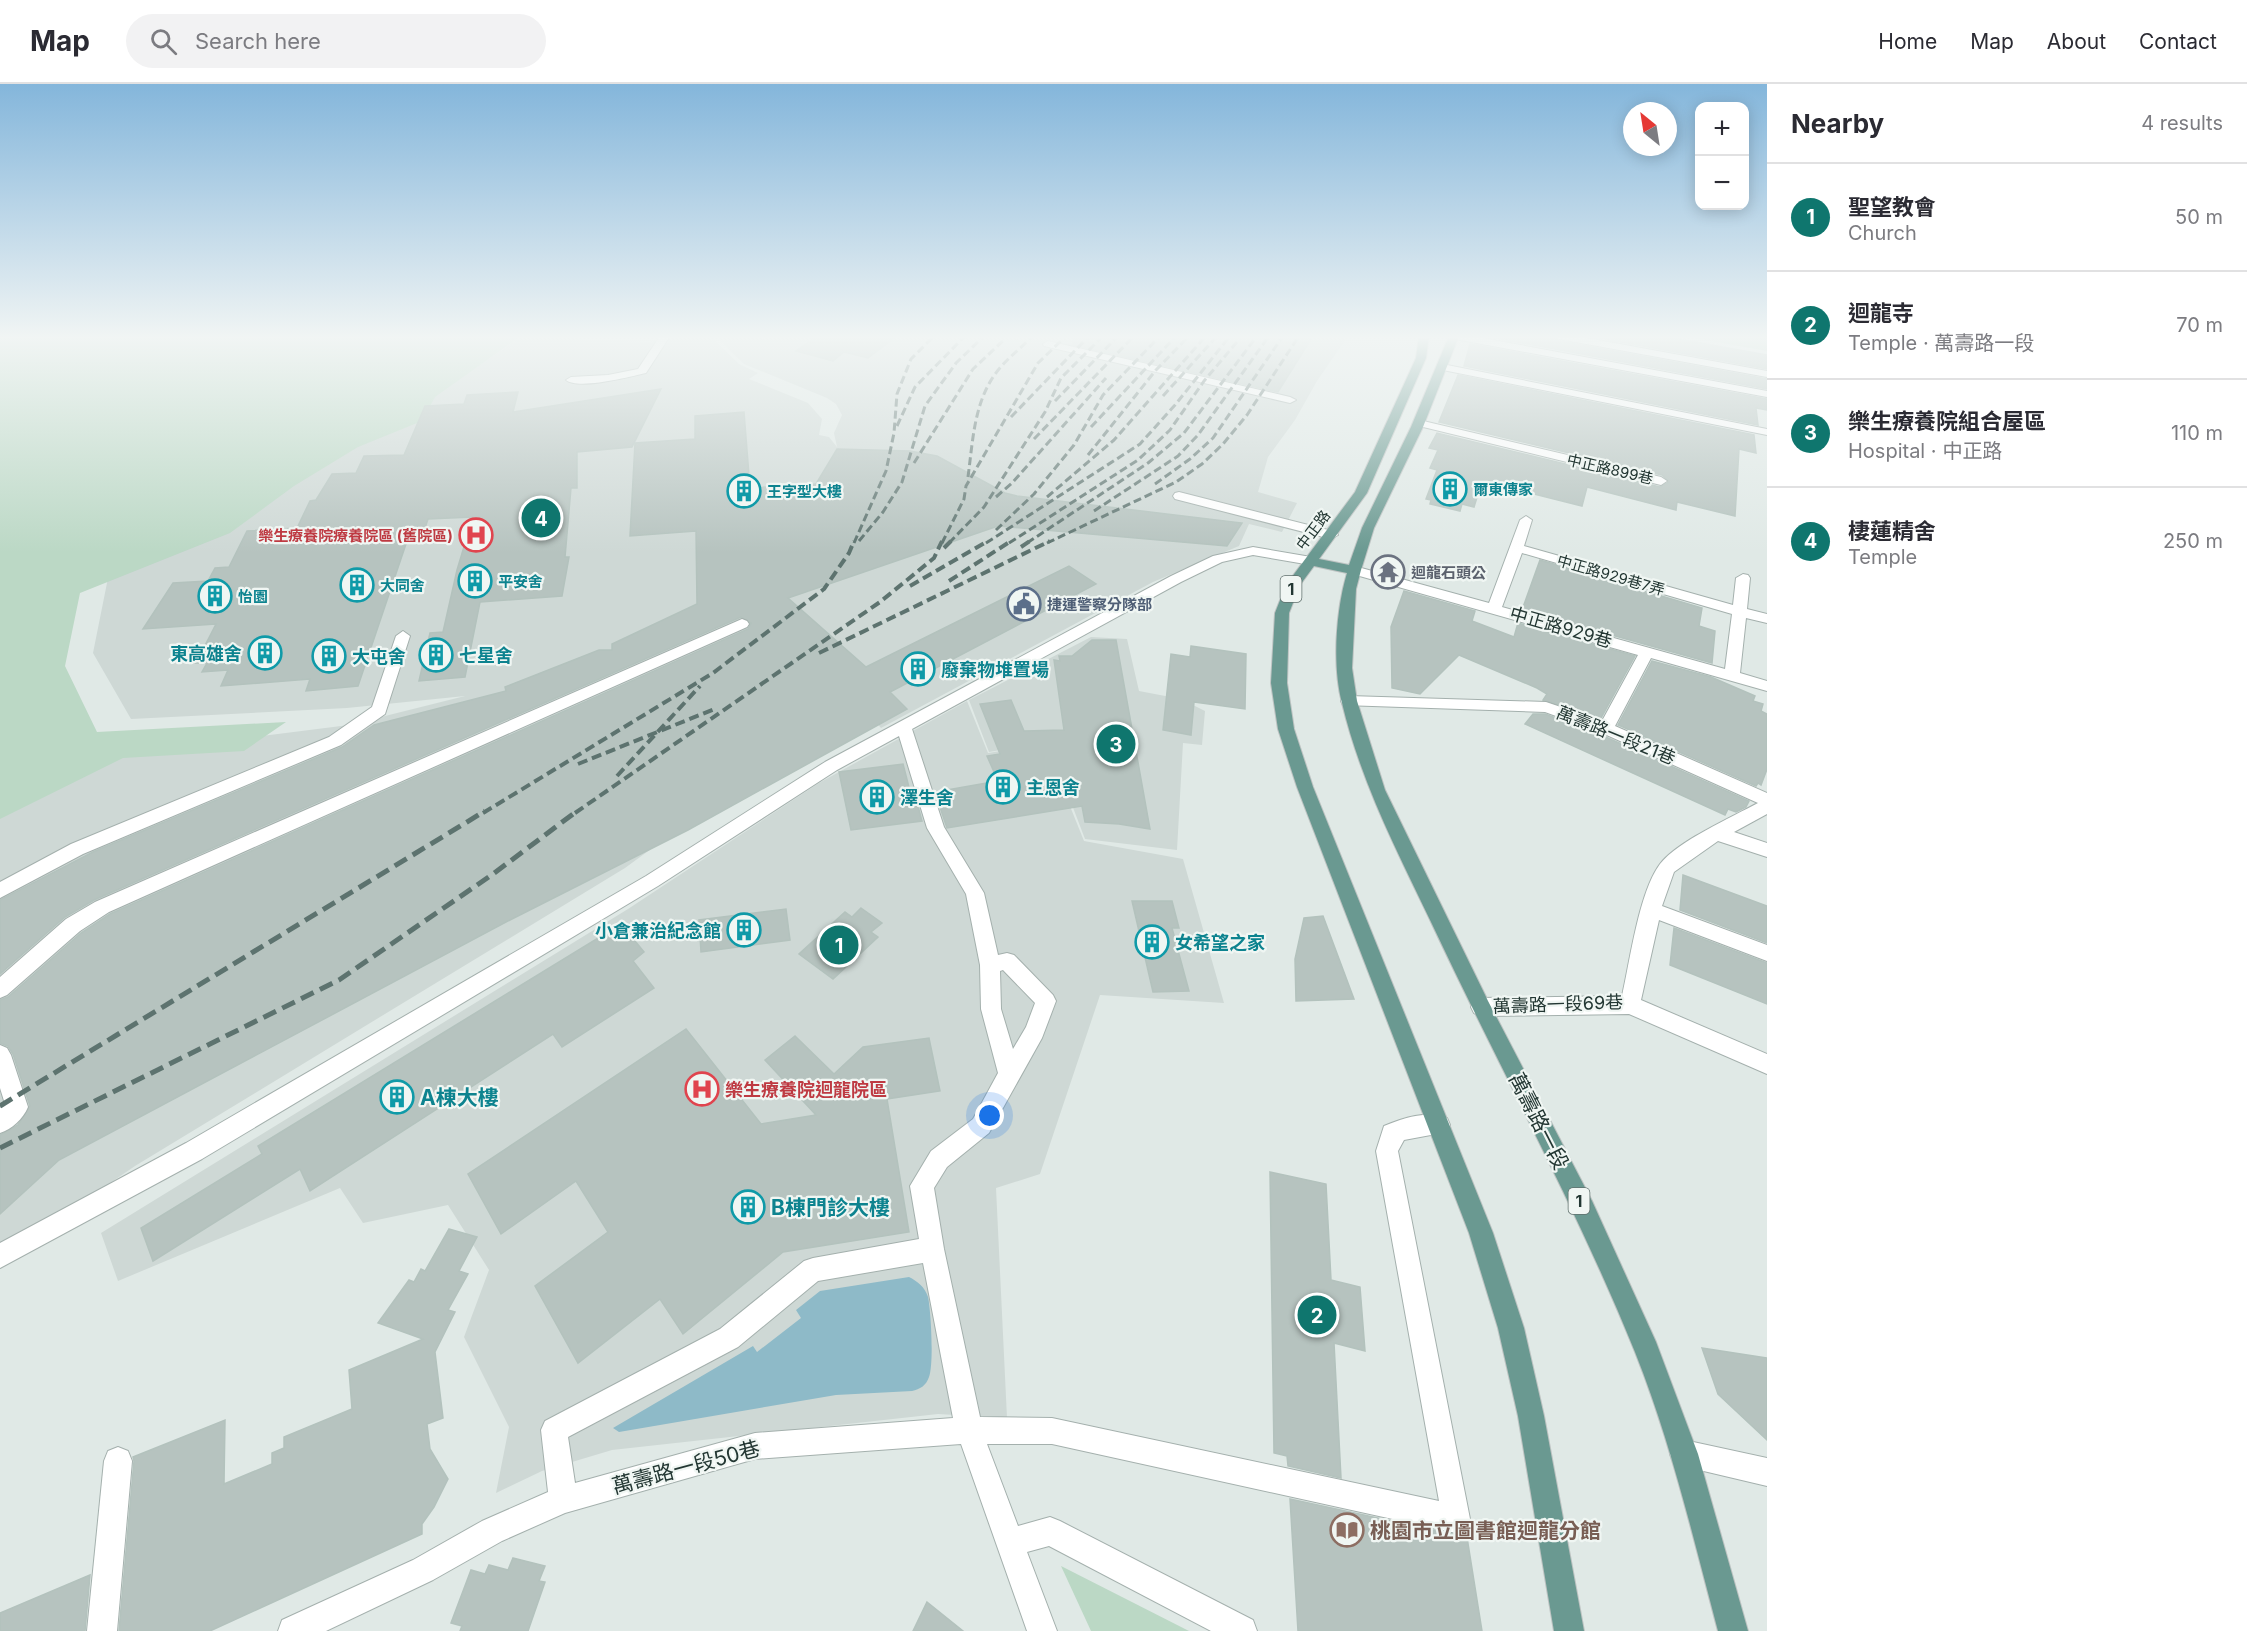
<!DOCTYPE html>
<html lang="en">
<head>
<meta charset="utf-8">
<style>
  body { margin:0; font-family:Inter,"Noto Sans TC",sans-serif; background:#f2f2f3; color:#2b2b33 }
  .controls { position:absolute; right:18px; top:18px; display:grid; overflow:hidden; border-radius:12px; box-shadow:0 3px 15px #0003 }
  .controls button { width:54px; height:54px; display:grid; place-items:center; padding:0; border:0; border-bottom:2px solid #e1e1e2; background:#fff; color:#2b2b33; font:30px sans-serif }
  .compass { position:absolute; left:1623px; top:18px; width:54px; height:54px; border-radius:50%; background:#fff; box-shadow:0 3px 15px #0003; rotate:330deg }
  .you { position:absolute; left:990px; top:1032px; width:21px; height:21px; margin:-15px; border:4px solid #fff; border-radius:50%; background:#1a73e8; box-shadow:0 0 0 9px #1a73e833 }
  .badge { display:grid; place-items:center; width:39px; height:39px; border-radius:50%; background:#0f766e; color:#fff; font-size:20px; font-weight:700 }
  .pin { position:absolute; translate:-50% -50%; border:3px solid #fff; box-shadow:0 2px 6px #0006 }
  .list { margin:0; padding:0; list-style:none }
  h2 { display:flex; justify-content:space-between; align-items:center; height:78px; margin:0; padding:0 24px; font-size:26px }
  h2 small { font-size:20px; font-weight:400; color:#7c7c81 }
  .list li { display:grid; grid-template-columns:39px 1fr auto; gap:18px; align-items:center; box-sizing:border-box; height:108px; padding:0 24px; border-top:2px solid #e1e1e2 }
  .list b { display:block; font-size:22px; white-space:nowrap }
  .list p { margin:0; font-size:20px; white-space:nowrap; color:#7c7c81 }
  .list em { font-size:20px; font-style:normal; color:#7c7c81 }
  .icon { flex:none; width:33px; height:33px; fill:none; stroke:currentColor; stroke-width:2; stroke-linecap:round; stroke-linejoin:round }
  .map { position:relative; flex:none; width:1767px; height:1547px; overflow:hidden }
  header { display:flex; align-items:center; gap:36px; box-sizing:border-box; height:84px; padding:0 30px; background:#fff; border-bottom:2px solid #e1e1e2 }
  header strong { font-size:28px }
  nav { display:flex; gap:33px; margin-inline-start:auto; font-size:21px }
  .search { width:420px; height:54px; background:#f2f2f3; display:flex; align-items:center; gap:15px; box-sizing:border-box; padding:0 21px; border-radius:33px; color:#7c7c81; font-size:22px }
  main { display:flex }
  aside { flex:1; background:#fff }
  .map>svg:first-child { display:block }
  .built { fill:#ced8d5 }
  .green { fill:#bbd8c5 }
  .water { fill:#8ebac8 }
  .building { fill:#b6c3bf; stroke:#b3c2bd; stroke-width:1.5 }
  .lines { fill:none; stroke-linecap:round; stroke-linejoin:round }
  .minor-casing { stroke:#a4b0ad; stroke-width:2 }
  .major-casing { stroke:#bdc3c2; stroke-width:2 }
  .minor { fill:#fff; fill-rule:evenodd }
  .major { fill:#6a9991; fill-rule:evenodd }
  .rail-far2 { stroke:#5d736f; stroke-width:3; stroke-dasharray:8 4; stroke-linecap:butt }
  .rail-far1 { stroke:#5d736f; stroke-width:4; stroke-dasharray:10 5; stroke-linecap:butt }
  .rail { stroke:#5d736f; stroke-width:5; stroke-dasharray:14 7; stroke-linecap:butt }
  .labels { text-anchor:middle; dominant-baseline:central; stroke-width:4.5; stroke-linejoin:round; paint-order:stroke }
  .far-street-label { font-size:15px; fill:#233733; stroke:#f0f6f3 }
  .far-culture-label { font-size:15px; font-weight:bold; fill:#0d838f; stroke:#f0f6f3; text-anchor:start }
  .far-health-label { font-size:15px; font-weight:bold; fill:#be3a42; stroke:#f0f6f3; text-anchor:end }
  .far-worship-label { font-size:15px; font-weight:bold; fill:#5b616d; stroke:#f0f6f3; text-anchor:start }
  .far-service-label { font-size:15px; font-weight:bold; fill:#4e5e75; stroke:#f0f6f3; text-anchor:start }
  .shield { fill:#f0f6f3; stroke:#60706d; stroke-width:1.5 }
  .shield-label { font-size:16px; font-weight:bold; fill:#233733 }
  .street-label { font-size:18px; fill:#233733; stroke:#f0f6f3 }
  .culture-label { font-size:18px; font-weight:bold; fill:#0d838f; stroke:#f0f6f3; text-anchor:start }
  .health-label { font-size:18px; font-weight:bold; fill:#be3a42; stroke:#f0f6f3; text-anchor:start }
  .near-culture-label { font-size:21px; font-weight:bold; fill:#0d838f; stroke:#f0f6f3; text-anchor:start }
  .near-street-label { font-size:21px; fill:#233733; stroke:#f0f6f3 }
  .near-education-label { font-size:21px; font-weight:bold; fill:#785e54; stroke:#f0f6f3; text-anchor:start }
</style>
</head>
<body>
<header>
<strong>Map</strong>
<div class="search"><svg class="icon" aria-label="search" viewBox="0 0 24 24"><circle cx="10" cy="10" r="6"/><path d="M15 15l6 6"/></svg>Search here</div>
<nav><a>Home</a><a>Map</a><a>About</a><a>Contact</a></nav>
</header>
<main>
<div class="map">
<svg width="1767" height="1547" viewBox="0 0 1767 1547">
  <rect width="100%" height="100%" fill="#e0e9e6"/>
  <g class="built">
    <path d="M678 252H710L739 280 758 289 749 295 808 319 822 335 819 351 829 353 837 363 834 349 842 331 836 320 827 314 744 280 715 252H1348L1317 297 1295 336 1268 373 1258 408 1297 419 1282 448 1249 440 1239 462 1153 498 881 644 862 623 811 648 625 784 135 1082 0 1174V719L106 665 246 654 349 641 465 612 347 624 131 635 93 569 109 489 429 315 521 253 649 258Z"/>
    <path d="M1091 553 1127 555 1139 607 1181 615 1205 627 1202 661 1183 659 1177 766 1085 755 1048 658 989 668 969 616Z"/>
    <path d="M967 617 988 669 1045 660 1084 757 1183 775 1224 919 1100 911 1040 1090 996 1104 1007 1334 938 1330 612 1366 542 1387 496 1409 509 1343 464 1253 489 1186 448 1121 363 1139 340 1104 118 1197 101 1149 628 825 819 699Z"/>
  </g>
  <g class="green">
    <path d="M0 252H521L435 313 422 337 358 363 294 402 230 449 80 509 65 582 97 648 286 638 244 667 123 674 0 735Z"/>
    <path d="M1683 252H1767V267Z"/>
    <path d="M1061 1482 1189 1547H1091Z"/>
  </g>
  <path class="water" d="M909 1193C917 1197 925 1203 928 1213 931 1227 934 1280 929 1293 926 1302 920 1305 912 1307L836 1311 619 1348 613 1344 753 1262 757 1268 801 1234 796 1226 820 1207Z"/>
  <g class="building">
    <path d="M814 252H897L868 274 844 268 833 277 796 267 813 255Z"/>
    <path d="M1074 252H1313L1278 308 1073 261Z"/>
    <path d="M1485 252H1552L1559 257 1767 295V305Z"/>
    <path d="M1589 252H1662L1767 271V285Z"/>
    <path d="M1470 260 1767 315V326L1756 324 1758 341 1464 282Z"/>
    <path d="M1458 291 1754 351 1756 369 1739 365 1735 432 1677 418 1676 426 1587 403 1582 422 1482 397 1474 423 1462 420 1460 427 1430 420 1431 416 1426 415 1437 386 1430 384 1438 366 1429 364 1437 349 1660 403 1669 398 1662 391 1439 338Z"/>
    <path d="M661 305 632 363 577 368V404H571L565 473H569L562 512 480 518 465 593 419 597 430 549 443 548 457 486 473 433 428 435 422 453 408 454 358 602 306 607 310 595 221 602 228 586 202 588 207 579H196L216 540 143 545 173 499 208 497 215 484 229 483 247 447 297 444 310 417 316 416 332 390 356 389 364 372 404 371 425 322 464 320 467 311 518 308 513 328Z"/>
    <path d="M744 328 750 404 816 400 837 365 910 367 937 372 1005 409 1017 412 1242 439 1227 462 998 442 788 514 866 583 1069 482 1096 500 890 608 907 625 688 746 510 836 59 1076 0 1130V1051L18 1041 30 1022 13 970 8 962 0 959V916L8 913 81 849 110 830 748 545 751 539 741 533 94 816 65 833 0 890V816L93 768 342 663 374 641 506 607 505 603 599 566H612V560L697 520 696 447 630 452 635 359 695 355V332Z"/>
    <path d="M1540 476 1702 524 1699 542 1715 547 1712 579 1522 526Z"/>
    <path d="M1404 507 1475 527 1472 537 1514 553 1518 539 1635 572 1601 634 1543 616 1547 610 1537 604 1459 571 1420 610 1392 604 1391 543Z"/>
    <path d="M1092 556H1116L1150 745 1119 740 1085 738 1082 722 947 744 935 708 998 697 987 672 1000 670 980 620 1011 616 1024 647 1064 646 1054 576 1060 577 1059 572H1072Z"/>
    <path d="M1191 562 1246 570 1245 625 1194 618 1191 651 1163 646 1171 570 1190 573Z"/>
    <path d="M1652 577 1711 593 1755 612 1753 617 1763 620 1761 627 1767 630V685L1761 701 1758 699 1756 702 1618 641Z"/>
    <path d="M1533 630H1545L1599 650 1749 717 1746 723 1736 728 1728 725 1725 731 1525 640Z"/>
    <path d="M903 680 911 711H915L922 737 851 746 839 688Z"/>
    <path d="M1683 791 1767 822V859L1680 826Z"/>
    <path d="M1132 817H1172L1179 844H1172L1189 907 1153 908Z"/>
    <path d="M861 824 882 839 871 848 878 853 833 895 799 870 845 828 852 833Z"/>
    <path d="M786 825 790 856 701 868 699 836Z"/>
    <path d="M1323 832 1354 915 1296 917 1295 875 1304 834Z"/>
    <path d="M621 840 644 868 633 877 654 904 562 963 553 950 310 1107 300 1085 153 1177 141 1144 262 1070 258 1062Z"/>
    <path d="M1674 844 1767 879V920L1670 881Z"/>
    <path d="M686 945 761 1040 816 1031 765 976 795 952 834 990 863 963 929 954 940 1007 887 1015 909 1148 783 1168 683 1250 660 1215 578 1279 535 1202 608 1148 576 1097 501 1150 468 1090Z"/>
    <path d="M1270 1088 1326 1100 1331 1196 1360 1203 1365 1267 1334 1259 1341 1394 1288 1382 1287 1372 1274 1369Z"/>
    <path d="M449 1145 477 1153 459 1187 468 1190 448 1226 455 1228 435 1268 443 1334 427 1340 430 1365 448 1395 434 1423 422 1440V1450L210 1547H119L134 1377 133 1373 225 1336 224 1400 272 1380V1369L284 1364V1353L352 1325 349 1286 423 1255 378 1239 409 1196 414 1198 421 1185 425 1187Z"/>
    <path d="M1702 1264 1767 1274V1356L1718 1310Z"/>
    <path d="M1290 1415 1456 1451 1466 1447 1482 1547H1298Z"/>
    <path d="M513 1474 545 1482 539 1497 545 1498 528 1547H460L462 1542 451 1539 471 1486 485 1490 489 1481 508 1486Z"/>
    <path d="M90 1491 85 1547H0V1529Z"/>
    <path d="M927 1518 963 1547H913Z"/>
  </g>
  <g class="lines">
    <g class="minor-casing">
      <g id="minor">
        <path d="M660 252H670L646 289C629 293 578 306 566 296L571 293 608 291 638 285Z"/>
        <path d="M1450 252H1472L1767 307V313L1455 255Z"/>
        <path d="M1554 252H1576L1767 287V293L1559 255Z"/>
        <path d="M1048 257 1290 313 1296 316 1290 319 1044 262 1043 260Z"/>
        <path d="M1442 280 1767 345V351L1438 285V281Z"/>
        <path d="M1419 336 1661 393 1667 397 1661 401 1415 341V337Z"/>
        <path d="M1179 408 1336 448 1338 451 1331 455 1175 415 1173 412 1175 409Z"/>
        <path d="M1526 432 1532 436 1524 462 1733 521 1736 494 1743 490 1748 491 1750 494 1747 525 1767 530V539L1746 534 1740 589 1767 597V607L1651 574 1615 642 1767 709V730L1734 748 1767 759V773L1718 757 1674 788 1662 822 1767 861V877L1659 836 1641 916 1767 970V990L1629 930 1481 932 1474 929 1471 923 1474 917 1481 914 1622 912C1630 877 1639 808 1660 780 1678 757 1732 733 1758 719L1600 648 1545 628 1343 621 1341 617 1343 613 1349 612 1546 618 1602 637 1638 571 1349 489 1347 486 1354 482 1489 519 1520 436ZM1522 469 1732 530 1725 585 1502 523Z"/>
        <path d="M1253 463 1311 473 1318 477 1311 481 1253 471 1222 478 1181 498 912 645 944 743 984 809 998 871 1007 869 1014 871 1053 911 1056 917 1042 954 989 1049 947 1083 934 1104 944 1165 980 1333 1052 1334 1439 1417 1376 1067 1384 1042C1403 1034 1427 1026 1447 1034L1450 1041 1447 1048 1404 1056 1398 1067 1470 1435 1466 1445 1456 1449 1052 1360H987L1018 1442 1050 1433 1060 1437 1253 1536 1257 1547H1211L1049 1462 1027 1468 1057 1547H1027L961 1360 755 1375 565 1429 502 1457 433 1496 326 1547H278L282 1536 413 1476 482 1437 548 1408 541 1346 545 1337 720 1245 804 1177 813 1174 919 1155 910 1102 931 1067 973 1035 998 989 981 925 980 881 966 810 927 744 899 652 837 686 658 802 202 1075 0 1184V1159L186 1059 646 792 825 678 1171 492 1213 472ZM1003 886 1035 919 1026 943 1013 965 1001 925 1000 887ZM923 1179 953 1334 755 1349 575 1399 568 1353 738 1263 818 1197Z"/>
        <path d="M742 535 747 537 749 540 747 543 109 828 80 847 7 911 0 914V893L66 835 95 818Z"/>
        <path d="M403 547 410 552 385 630 341 661 83 770 0 814V798L71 760 329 653 372 623 396 552Z"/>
        <path d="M0 961 7 964 11 971 28 1023C23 1035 12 1045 0 1049V1024L5 1020 0 1004Z"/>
        <path d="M1684 1356 1767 1374V1402L1674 1380 1670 1370 1674 1360Z"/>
        <path d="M118 1363 128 1367 132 1377 117 1547H87L104 1377 108 1367Z"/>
      </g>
    </g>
    <g class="major-casing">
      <path id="major" d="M1419 252H1429L1426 274 1367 409 1319 475 1349 481 1362 444 1411 343 1449 252H1459L1423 343 1374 444 1361 486 1356 505 1352 584 1357 617 1385 706 1488 917 1592 1117 1656 1258 1698 1370 1748 1547H1718C1693 1453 1671 1358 1635 1268 1576 1122 1499 983 1432 840 1397 767 1361 698 1342 619 1332 581 1336 526 1347 489L1314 482 1300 501 1289 529 1287 599 1294 645 1313 703 1493 1149 1524 1244 1544 1332 1584 1547H1554L1518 1332 1498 1244 1469 1149 1297 703 1278 645 1271 599 1275 529 1286 501 1355 408 1416 274Z"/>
    </g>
    <use href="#minor" class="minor"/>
    <use href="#major" class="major"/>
    <g class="rail-far2">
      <path d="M1163 312 1217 252"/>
      <path d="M1055 317 1118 252"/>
      <path d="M1011 333 1089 252"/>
      <path d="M897 342 915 303 965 252"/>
      <path d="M1091 343 1176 252"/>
      <path d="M1034 355 1134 252"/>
      <path d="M1088 371 1156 286 1189 252"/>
      <path d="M914 379 973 285 1008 252"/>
      <path d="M968 393C973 356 974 315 999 285 1009 273 1022 263 1033 252"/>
      <path d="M1155 400 1190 375 1213 354 1283 252"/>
      <path d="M996 413 1012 399 1106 294"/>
      <path d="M1047 413 1114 356 1206 252"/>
      <path d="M1094 427 1178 372 1198 351 1269 252"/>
      <path d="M996 446 1034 410 1074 361 1103 311 1160 252"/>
      <path d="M859 457 883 428 902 398 925 322 956 279 984 252"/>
      <path d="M854 459 886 387 894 349 897 310 911 275 934 252"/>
      <path d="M942 459 964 415 966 402 1038 279 1066 252"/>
      <path d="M949 459 984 423 1045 328 1061 294 1103 252"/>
      <path d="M986 459 1140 360 1175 321 1230 252"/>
      <path d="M1009 459 1138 376 1170 346 1204 297 1242 252"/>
      <path d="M1027 459 1148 379 1184 349 1257 252"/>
      <path d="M1047 459 1176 398 1202 380 1223 360 1247 331 1299 252"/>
    </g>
    <g class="rail-far1">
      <path d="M1021 463 1030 457"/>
      <path d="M944 464 951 457"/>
      <path d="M949 497 1011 457"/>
      <path d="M910 502 988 457"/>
      <path d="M819 569 1050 457"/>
      <path d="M578 680 717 624"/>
      <path d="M617 692 700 602"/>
      <path d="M483 729 713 589 824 505 849 469 854 457"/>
      <path d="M575 729 880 518 934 474 942 457"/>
    </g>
    <g class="rail">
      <path d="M0 1022 485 727"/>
      <path d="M0 1064 339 896 493 790 577 727"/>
    </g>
  </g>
  <linearGradient id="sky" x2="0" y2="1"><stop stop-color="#84b6db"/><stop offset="0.54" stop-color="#f1f5f4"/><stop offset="1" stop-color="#f1f5f4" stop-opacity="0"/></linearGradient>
  <rect width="1767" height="469" fill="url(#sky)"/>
  <defs>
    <g id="building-ring" transform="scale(1.725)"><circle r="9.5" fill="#f0f6f3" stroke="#0f9aa8" stroke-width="1.5"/><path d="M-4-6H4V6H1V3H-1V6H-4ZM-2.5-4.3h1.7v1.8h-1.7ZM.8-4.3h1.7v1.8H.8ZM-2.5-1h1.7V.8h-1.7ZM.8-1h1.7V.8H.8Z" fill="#0f9aa8"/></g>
    <g id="hospital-ring" transform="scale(1.725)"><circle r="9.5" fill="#f0f6f3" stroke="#e0444e" stroke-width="1.5"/><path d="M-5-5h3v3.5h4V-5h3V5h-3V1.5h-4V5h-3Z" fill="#e0444e"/></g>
    <g id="temple-ring" transform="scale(1.725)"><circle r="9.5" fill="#f0f6f3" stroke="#6b7280" stroke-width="1.5"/><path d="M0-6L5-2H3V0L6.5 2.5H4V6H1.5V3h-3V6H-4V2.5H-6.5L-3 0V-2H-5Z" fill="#6b7280"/></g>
    <g id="civic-ring" transform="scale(1.725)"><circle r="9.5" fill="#f0f6f3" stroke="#5c6f8a" stroke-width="1.5"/><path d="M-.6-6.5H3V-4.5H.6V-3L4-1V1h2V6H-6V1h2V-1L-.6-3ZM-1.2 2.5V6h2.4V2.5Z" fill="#5c6f8a"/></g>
    <g id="library-ring" transform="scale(1.725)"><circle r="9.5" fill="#f0f6f3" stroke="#8d6e63" stroke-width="1.5"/><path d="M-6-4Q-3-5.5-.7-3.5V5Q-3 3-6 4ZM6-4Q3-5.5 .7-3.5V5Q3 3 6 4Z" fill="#8d6e63"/></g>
  </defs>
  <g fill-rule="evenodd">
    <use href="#building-ring" x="1450" y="405"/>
    <use href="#building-ring" x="744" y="407"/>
    <use href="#hospital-ring" x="476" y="451"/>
    <use href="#temple-ring" x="1388" y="488"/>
    <use href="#building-ring" x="475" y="497"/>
    <use href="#building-ring" x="357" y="501"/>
    <use href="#building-ring" x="215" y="512"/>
    <use href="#civic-ring" x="1024" y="520"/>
    <use href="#building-ring" x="265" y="569"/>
    <use href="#building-ring" x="436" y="571"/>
    <use href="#building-ring" x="329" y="572"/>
    <use href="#building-ring" x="918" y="585"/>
    <use href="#building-ring" x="1003" y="703"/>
    <use href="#building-ring" x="877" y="713"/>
    <use href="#building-ring" x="744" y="846"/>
    <use href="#building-ring" x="1152" y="858"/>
    <use href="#hospital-ring" x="702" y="1005"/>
    <use href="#building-ring" x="397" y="1013"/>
    <use href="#building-ring" x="748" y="1123"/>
    <use href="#library-ring" x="1347" y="1446"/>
  </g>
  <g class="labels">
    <g class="far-street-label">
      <text transform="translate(1610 385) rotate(13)">中正路899巷</text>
      <text transform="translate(1313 446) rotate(-53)">中正路</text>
      <text transform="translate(1611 491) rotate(16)">中正路929巷7弄</text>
    </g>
    <g class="far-culture-label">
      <text x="1473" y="405">爾東傳家</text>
      <text x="767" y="407">王字型大樓</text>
      <text x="498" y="497">平安舍</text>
      <text x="380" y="501">大同舍</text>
      <text x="238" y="512">怡園</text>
    </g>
    <g class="far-health-label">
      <text x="453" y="451">樂生療養院療養院區 (舊院區)</text>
    </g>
    <g class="far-worship-label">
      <text x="1411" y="488">迴龍石頭公</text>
    </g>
    <g class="far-service-label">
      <text x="1047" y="520">捷運警察分隊部</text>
    </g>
    <g class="shield">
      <rect x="1280.5" y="492" width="21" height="26" rx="4.5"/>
      <rect x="1568.5" y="1104" width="21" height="26" rx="4.5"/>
    </g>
    <g class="shield-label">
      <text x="1291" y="505">1</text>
      <text x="1579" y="1117">1</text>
    </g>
    <g class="street-label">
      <text transform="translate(1561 543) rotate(16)">中正路929巷</text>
      <text transform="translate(1616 651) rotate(22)">萬壽路一段21巷</text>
      <text transform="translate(1558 920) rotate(-2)">萬壽路一段69巷</text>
    </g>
    <g class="culture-label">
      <text x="242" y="569" text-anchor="end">東高雄舍</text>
      <text x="459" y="571">七星舍</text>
      <text x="352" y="572">大屯舍</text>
      <text x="941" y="585">廢棄物堆置場</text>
      <text x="1026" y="703">主恩舍</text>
      <text x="900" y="713">澤生舍</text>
      <text x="721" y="846" text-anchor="end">小倉兼治紀念館</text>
      <text x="1175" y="858">女希望之家</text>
    </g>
    <g class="health-label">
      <text x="725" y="1005">樂生療養院迴龍院區</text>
    </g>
    <g class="near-culture-label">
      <text x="420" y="1013">A棟大樓</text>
      <text x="771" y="1123">B棟門診大樓</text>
    </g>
    <g class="near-street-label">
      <text transform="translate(1539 1037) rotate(63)">萬壽路一段</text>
      <text transform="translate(686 1383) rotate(-15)">萬壽路一段50巷</text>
    </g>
    <g class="near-education-label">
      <text x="1370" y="1446">桃園市立圖書館迴龍分館</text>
    </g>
  </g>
</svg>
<div class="controls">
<button>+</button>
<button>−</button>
</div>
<svg class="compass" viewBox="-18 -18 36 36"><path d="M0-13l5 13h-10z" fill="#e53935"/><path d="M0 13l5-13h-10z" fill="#7c7c81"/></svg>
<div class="you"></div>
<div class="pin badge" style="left:839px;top:861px">1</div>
<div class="pin badge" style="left:1317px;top:1231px">2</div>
<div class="pin badge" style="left:1116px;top:660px">3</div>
<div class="pin badge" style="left:541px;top:434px">4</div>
</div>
<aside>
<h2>Nearby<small>4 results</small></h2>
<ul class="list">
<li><span class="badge">1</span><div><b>聖望教會</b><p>Church</p></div><em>50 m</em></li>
<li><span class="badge">2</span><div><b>迴龍寺</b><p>Temple · 萬壽路一段</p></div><em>70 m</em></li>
<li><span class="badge">3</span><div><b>樂生療養院組合屋區</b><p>Hospital · 中正路</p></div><em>110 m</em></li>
<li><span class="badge">4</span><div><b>棲蓮精舍</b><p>Temple</p></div><em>250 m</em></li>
</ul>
</aside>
</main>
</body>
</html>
